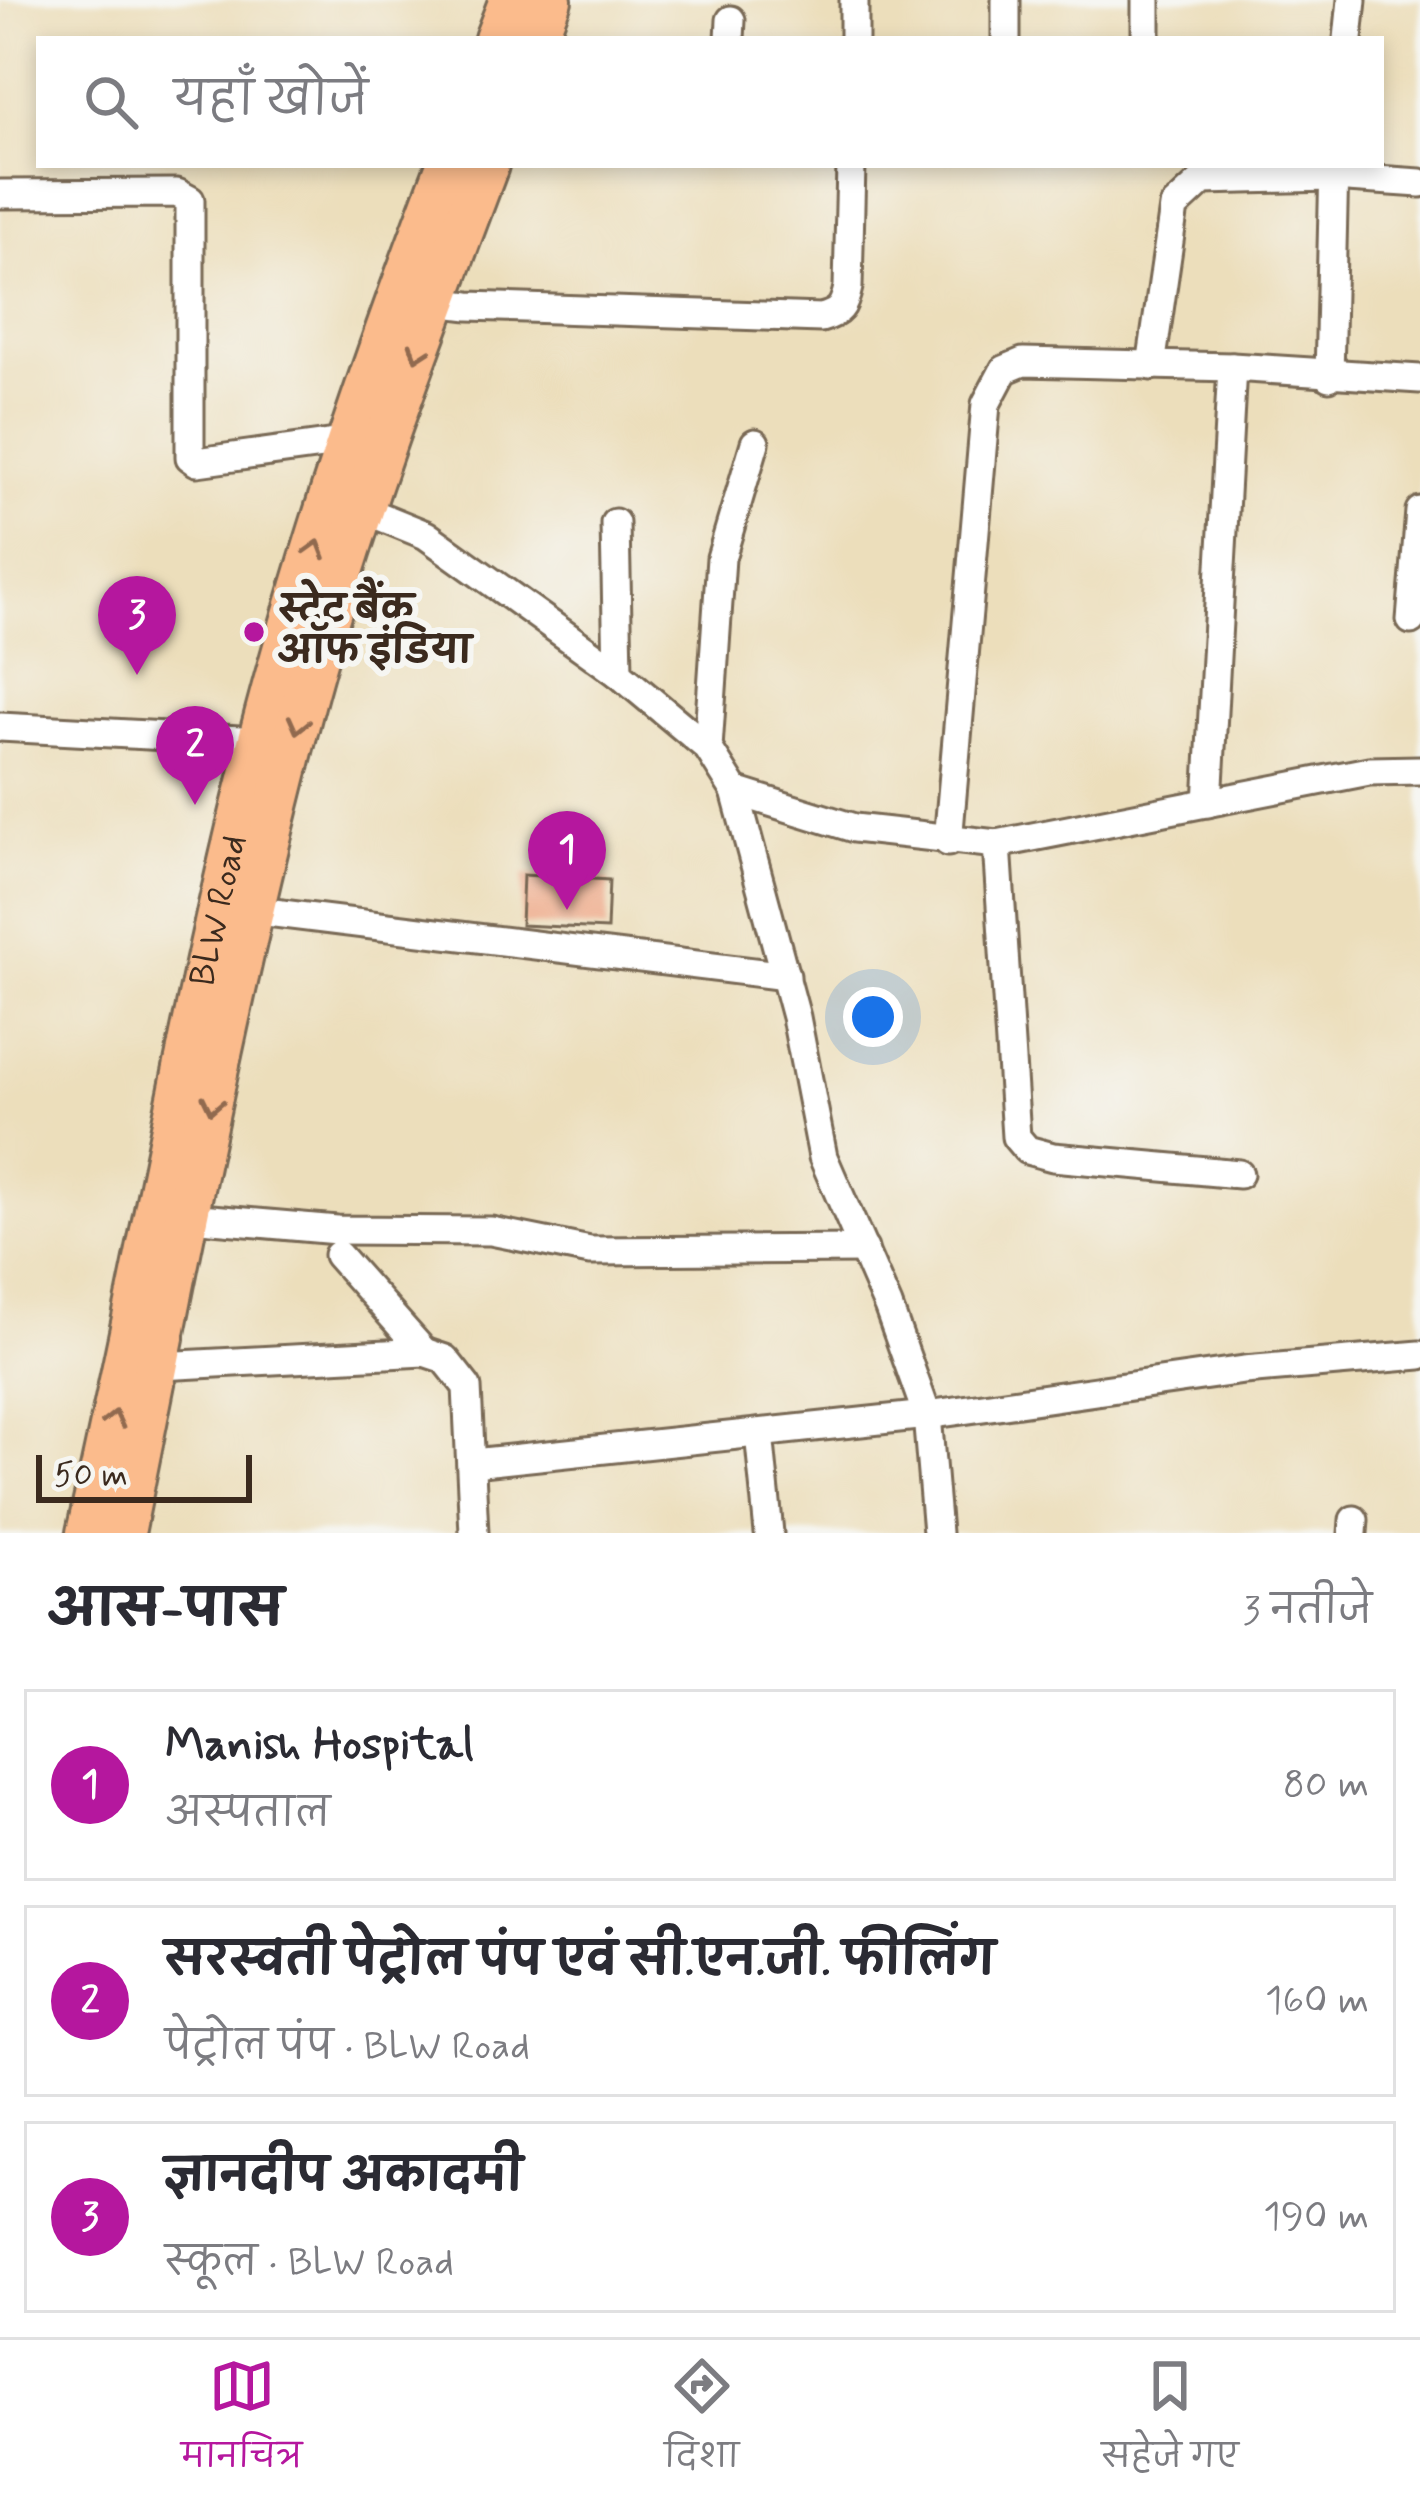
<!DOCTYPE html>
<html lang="hi">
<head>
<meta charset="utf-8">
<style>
  body { margin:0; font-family:Mynerve,"Playpen Sans Deva",sans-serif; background:#f7f7f7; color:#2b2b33 }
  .scale { position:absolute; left:36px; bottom:30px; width:216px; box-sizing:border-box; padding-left:12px; border:6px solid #3b2a1e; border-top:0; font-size:33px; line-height:42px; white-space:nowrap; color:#3b2a1e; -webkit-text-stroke:9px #f6f6f2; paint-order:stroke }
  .you { position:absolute; left:873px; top:1017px; width:42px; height:42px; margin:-30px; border:9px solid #fff; border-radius:50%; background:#1a73e8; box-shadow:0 0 0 18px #1a73e833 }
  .badge { display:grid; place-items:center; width:78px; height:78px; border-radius:50%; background:#b5179e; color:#fff; font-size:39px; font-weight:700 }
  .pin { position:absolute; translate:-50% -99px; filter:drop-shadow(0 3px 6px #0008) }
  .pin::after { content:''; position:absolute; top:63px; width:42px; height:36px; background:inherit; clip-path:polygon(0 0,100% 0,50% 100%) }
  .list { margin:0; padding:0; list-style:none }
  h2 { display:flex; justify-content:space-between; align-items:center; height:156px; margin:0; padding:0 48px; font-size:51px }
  h2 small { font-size:39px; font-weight:400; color:#7c7c81 }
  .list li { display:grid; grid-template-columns:78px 1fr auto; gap:36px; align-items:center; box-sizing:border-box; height:192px; margin:0 24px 24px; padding:0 24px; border:3px solid #e1e1e2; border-radius:0px }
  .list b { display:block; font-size:45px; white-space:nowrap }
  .list p { margin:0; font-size:39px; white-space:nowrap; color:#7c7c81 }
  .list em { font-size:39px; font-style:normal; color:#7c7c81 }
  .icon { flex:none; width:66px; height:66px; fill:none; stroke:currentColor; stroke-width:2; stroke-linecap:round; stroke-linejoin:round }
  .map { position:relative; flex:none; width:1420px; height:1533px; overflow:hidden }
  .search { position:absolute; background:#fff; box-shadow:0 6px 18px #0003; left:36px; right:36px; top:36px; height:132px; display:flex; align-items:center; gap:30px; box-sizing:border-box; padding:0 42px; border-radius:0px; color:#7c7c81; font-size:45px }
  .sheet { height:804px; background:#fff }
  nav { display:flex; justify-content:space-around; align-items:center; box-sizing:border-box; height:168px; border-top:3px solid #e1e1e2; background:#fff; font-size:33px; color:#7c7c81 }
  nav a { display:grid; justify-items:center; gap:6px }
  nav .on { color:#b5179e }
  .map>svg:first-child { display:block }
  .building { fill:#eea481 }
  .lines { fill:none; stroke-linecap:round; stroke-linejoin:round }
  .street-casing { stroke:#796955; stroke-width:33 }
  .primary-casing { stroke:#796955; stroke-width:48 }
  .street { stroke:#fff; stroke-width:27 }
  .primary { stroke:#fbbb8c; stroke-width:42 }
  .oneway { stroke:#916b50 }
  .poi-dot { fill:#b5179e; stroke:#f6f6f2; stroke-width:4.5 }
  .labels { text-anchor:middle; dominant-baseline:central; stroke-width:12; stroke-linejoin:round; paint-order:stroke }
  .poi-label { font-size:36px; font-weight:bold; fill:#3b2a1e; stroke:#f6f6f2; text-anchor:start }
  .street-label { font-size:36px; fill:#3b2a1e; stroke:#f6f6f2 }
</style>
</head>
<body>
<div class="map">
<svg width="1420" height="1533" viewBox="0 0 1420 1533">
  <rect width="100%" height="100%" fill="#f6f6f2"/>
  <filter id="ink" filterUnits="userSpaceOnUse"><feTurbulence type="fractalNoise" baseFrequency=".00833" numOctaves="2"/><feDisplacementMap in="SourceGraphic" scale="24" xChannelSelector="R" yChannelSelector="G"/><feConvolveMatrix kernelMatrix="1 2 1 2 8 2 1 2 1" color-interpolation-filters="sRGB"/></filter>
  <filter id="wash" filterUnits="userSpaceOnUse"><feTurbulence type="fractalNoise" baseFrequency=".004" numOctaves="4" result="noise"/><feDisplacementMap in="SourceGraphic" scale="48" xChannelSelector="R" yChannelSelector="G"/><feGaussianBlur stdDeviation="2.7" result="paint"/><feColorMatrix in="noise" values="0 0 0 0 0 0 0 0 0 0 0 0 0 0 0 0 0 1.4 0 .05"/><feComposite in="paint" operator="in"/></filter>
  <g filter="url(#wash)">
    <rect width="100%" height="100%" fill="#ecdebb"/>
    <g id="blocks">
      <path class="building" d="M523 875 609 880 607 929 521 925Z"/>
    </g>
  </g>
  <g filter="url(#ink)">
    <use href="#blocks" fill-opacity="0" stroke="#796955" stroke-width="3"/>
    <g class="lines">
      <g class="street-casing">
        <g id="street">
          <path d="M1006 0V39"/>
          <path d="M1146 0V39"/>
          <path d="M730 39 731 20"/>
          <path d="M854 39V0"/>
          <path d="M1348 39 1352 0"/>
          <path d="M0 194 177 193 190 200V457L197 462 351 441"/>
          <path d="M420 300 469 306 821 318C840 313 844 307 848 287L851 165"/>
          <path d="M1151 366 1174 207 1203 180 1333 177 1420 183"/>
          <path d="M1329 377 1334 165"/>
          <path d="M347 503 426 535 618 673 708 748 735 791 796 1017 823 1157 888 1306 927 1415 937 1533"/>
          <path d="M615 523 618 673"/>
          <path d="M1411 620 1420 511"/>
          <path d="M0 727 259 741"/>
          <path d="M708 748 721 558 755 443"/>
          <path d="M735 791 854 828 997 844 1369 771 1420 770"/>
          <path d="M1208 803 1232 367"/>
          <path d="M948 842 986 404 1004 370 1023 362 1232 367 1420 379"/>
          <path d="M997 844 1016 1137 1027 1150 1053 1157 1239 1174"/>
          <path d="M241 909 786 976"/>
          <path d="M189 1217 337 1230 491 1231 590 1251 864 1249"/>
          <path d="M338 1255 424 1352"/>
          <path d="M141 1367 424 1352 445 1359 467 1387 474 1533"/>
          <path d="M759 1433 769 1533"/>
          <path d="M473 1463 927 1415 1244 1370 1420 1355"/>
          <path d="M1353 1533 1354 1520"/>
        </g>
      </g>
      <g class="primary-casing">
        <g id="primary">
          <path d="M496 39 511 0"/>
          <path d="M535 39 550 0"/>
          <path id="s1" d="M88 1533C148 1270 192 1004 259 743 309 547 376 354 448 165"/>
          <path d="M123 1533C178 1260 229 985 300 716 349 529 419 346 487 165"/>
        </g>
      </g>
      <use href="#street" class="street"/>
      <use href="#primary" class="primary"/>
    </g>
    <defs><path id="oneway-chevron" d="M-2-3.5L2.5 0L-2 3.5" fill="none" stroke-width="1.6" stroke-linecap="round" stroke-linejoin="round" transform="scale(3)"/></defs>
    <g class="oneway">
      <use href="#oneway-chevron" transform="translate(418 353) rotate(109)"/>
      <use href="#oneway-chevron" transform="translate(316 549) rotate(-73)"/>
      <use href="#oneway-chevron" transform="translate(298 725) rotate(104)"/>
      <use href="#oneway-chevron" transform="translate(212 1105) rotate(102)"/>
      <use href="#oneway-chevron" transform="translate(114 1419) rotate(-77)"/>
    </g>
  </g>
  <circle class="poi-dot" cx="254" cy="632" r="12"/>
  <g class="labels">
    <g class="poi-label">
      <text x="278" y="611">स्टेट बैंक<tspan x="278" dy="41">ऑफ इंडिया</tspan></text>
    </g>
    <g class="street-label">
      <text stroke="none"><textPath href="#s1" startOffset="636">BLW Road</textPath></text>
    </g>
  </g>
</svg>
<div class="scale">50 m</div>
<div class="you"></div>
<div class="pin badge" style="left:567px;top:910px">1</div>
<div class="pin badge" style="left:195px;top:805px">2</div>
<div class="pin badge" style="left:137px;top:675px">3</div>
<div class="search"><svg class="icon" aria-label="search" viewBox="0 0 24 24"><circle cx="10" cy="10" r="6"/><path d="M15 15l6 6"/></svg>यहाँ खोजें</div>
</div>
<section class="sheet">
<h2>आस-पास<small>3 नतीजे</small></h2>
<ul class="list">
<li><span class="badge">1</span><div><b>Manish Hospital</b><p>अस्पताल</p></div><em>80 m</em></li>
<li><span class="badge">2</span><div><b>सरस्वती पेट्रोल पंप एवं सी.एन.जी. फीलिंग</b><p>पेट्रोल पंप · BLW Road</p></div><em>160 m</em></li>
<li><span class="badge">3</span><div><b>ज्ञानदीप अकादमी</b><p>स्कूल · BLW Road</p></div><em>190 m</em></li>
</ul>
</section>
<nav>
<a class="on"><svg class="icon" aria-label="map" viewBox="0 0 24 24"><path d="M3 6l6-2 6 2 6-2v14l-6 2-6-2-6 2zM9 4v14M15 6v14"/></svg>मानचित्र</a>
<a><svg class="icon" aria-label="directions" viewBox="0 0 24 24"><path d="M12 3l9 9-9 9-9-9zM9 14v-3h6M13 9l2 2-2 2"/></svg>दिशा</a>
<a><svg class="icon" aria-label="saved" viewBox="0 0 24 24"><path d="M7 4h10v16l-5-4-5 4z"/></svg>सहेजे गए</a>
</nav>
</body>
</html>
